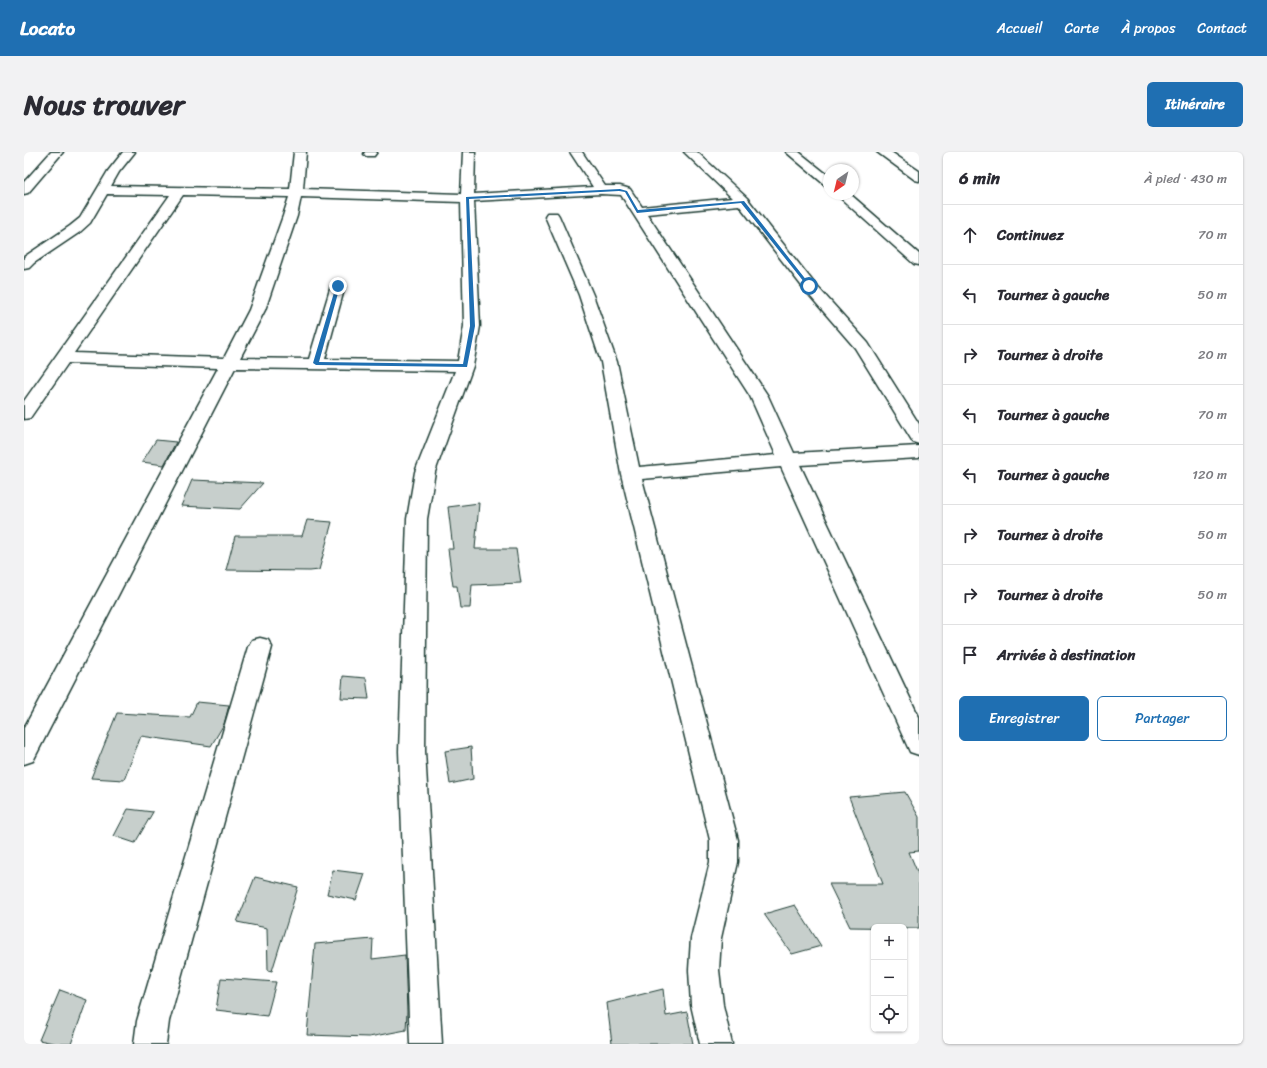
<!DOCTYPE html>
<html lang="fr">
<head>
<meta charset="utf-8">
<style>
  body { margin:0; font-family:Sriracha,sans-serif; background:#f2f2f3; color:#2b2b33 }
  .controls { position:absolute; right:12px; bottom:12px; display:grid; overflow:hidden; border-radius:6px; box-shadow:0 1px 3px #0004 }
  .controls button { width:36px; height:36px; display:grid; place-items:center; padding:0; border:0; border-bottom:1px solid #e1e1e2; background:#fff; color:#2b2b33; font:20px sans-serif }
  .compass { position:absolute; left:799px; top:12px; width:36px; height:36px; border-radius:50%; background:#fff; box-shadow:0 1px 3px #0004; rotate:215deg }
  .stop { position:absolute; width:12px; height:12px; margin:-9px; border:3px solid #1f6fb2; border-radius:50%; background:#fff }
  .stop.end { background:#1f6fb2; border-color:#fff; box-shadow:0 1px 4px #0008 }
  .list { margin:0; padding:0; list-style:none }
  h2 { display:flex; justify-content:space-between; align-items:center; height:52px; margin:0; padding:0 16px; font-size:17px }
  h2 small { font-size:13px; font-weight:400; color:#7c7c81 }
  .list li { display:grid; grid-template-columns:26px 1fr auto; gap:12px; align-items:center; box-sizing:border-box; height:60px; padding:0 16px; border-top:1px solid #e1e1e2 }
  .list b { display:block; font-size:15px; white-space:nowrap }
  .list em { font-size:13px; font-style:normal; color:#7c7c81 }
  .actions { display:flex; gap:8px; padding:12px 16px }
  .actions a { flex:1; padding:9px 0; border:1px solid #1f6fb2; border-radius:6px; text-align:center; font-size:14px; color:#1f6fb2 }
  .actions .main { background:#1f6fb2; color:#fff }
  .icon { flex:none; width:22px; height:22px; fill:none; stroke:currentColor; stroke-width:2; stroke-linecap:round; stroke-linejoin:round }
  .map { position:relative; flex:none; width:895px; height:892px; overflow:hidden; border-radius:6px }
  header { display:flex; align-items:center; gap:24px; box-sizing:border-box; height:56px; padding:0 20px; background:#1f6fb2; color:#fff }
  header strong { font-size:19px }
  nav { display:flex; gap:22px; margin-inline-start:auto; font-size:14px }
  .intro { display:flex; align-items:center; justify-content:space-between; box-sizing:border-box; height:96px; padding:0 24px }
  h1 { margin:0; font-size:28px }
  .button { padding:10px 18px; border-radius:6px; background:#1f6fb2; color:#fff; font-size:14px; font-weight:700 }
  main { display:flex; gap:24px; padding:0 24px }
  aside { flex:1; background:#fff; border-radius:6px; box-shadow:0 1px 3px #0004 }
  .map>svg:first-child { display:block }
  .building { fill:#c7cfcc; stroke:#1f3d34 }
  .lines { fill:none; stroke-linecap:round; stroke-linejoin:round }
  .minor-casing { stroke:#1f3d34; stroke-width:3 }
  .minor { fill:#fff; fill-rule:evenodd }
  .route { fill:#1f6fb2 }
</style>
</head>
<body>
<header>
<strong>Locato</strong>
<nav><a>Accueil</a><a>Carte</a><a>À propos</a><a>Contact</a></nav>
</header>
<div class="intro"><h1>Nous trouver</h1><a class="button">Itinéraire</a></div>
<main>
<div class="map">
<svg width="895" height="892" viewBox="0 0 895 892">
  <rect width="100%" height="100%" fill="#fff"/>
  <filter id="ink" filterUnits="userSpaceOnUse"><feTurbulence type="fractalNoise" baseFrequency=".025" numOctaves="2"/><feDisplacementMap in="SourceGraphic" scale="8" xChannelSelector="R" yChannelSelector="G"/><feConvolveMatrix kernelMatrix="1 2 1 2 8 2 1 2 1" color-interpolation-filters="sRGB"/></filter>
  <g filter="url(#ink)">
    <g class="building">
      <path d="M132 288 152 290 140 313 118 310Z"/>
      <path d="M168 328 239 331 216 357 157 354Z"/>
      <path d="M455 351 451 397H492L497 431 448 433 446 456H436L433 434H429L424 397H429L424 355Z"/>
      <path d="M283 368 308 370 295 418 286 419 202 418 211 384H278Z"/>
      <path d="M319 524 342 526 345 547 317 546Z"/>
      <path d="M173 550 205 553 200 572 187 594 117 584 100 628 67 626 93 561 166 565Z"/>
      <path d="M447 595 449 627 426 632 421 599Z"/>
      <path d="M881 640 895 665V699L885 700 895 724V776L826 775 805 732H859L825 645Z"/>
      <path d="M104 657 129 660 111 691 90 684Z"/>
      <path d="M309 718 341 722 332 748 303 742Z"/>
      <path d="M231 725 274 735 248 819 244 818 243 776 213 770Z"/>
      <path d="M771 753 797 794 768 802 740 762Z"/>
      <path d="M349 787 348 807 381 803 383 860 382 878 345 885 283 883 291 792Z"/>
      <path d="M197 826 252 830 243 864 192 858Z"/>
      <path d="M639 837 642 864 663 860 669 892H588L583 851Z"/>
      <path d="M36 838 63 848 47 892H34L15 888Z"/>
    </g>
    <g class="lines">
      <g class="minor-casing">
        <g id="minor">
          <path d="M27 0H39L4 41 0 42V30Z"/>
          <path d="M99 0H111L95 20 87 34 266 37 270 0H282L279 37 437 42 439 0H451L450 42 569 35 546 0H558L581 34H596L606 37 618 55 708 46 660 0H673L723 46 790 131 844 191 895 272V292L889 290 831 196 780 137 715 53 623 62 744 244 770 301 895 294V306L776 313 895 565V603L886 600 757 315 618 327 714 688V710L697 786 695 818 699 853 708 892H676L667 853 665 818 667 786 686 710V688L597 322 577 210 555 143 521 64 523 61H533L535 64 569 143 593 210 615 315 752 303 726 244 597 43 577 42 450 49 456 174 449 214 411 320 403 367 401 599 418 892H386L375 599 383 367 391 320 431 219 211 216 9 609 0 612V576L194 216 44 211 6 266 0 267V249L146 43 83 42 66 71 56 80 10 111 5 116 0 117V105L46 74 56 66 84 19ZM159 43 265 45 259 64 225 158 200 206 50 201ZM277 45 437 50 440 174 434 209 301 207 321 134 319 131 314 130 309 131 307 134 285 207 216 206 241 158 273 64Z"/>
          <path d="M341 0H353L350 4H342L340 2Z"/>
          <path d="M762 0H775L805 24V34L801 33Z"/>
          <path d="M853 0H867L895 19V29L891 28Z"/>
          <path d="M812 42H826L895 102V113L890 112Z"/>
          <path d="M236 486 244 488 248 495 145 869 142 892H110L113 869 224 495 228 488Z"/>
        </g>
      </g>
      <use href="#minor" class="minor"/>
    </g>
  </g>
  <path class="route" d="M596 37 603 39 614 58 720 49 787 134 784 135 717 51 613 61 601 40 595 39 445 47 451 174 443 215 292 213 289 211 312 134 314 133 316 134 295 210 439 212 446 174 442 45Z"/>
</svg>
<div class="controls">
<button>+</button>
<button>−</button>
<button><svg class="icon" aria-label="locate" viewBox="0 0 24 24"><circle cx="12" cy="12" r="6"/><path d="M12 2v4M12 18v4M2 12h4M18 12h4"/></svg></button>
</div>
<svg class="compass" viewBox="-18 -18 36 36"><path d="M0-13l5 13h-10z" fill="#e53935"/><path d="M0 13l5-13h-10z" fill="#7c7c81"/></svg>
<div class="stop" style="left:785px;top:134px"></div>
<div class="stop end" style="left:314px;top:134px"></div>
</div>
<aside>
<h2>6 min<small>À pied · 430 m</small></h2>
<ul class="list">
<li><svg class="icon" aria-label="ahead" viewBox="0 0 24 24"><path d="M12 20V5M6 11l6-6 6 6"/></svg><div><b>Continuez</b></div><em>70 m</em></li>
<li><svg class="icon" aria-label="left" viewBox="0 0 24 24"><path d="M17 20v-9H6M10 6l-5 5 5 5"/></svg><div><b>Tournez à gauche</b></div><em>50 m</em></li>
<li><svg class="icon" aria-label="right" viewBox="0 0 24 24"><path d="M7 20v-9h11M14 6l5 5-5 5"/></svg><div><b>Tournez à droite</b></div><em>20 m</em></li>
<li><svg class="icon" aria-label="left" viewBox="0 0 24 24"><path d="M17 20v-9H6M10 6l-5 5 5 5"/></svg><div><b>Tournez à gauche</b></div><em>70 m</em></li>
<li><svg class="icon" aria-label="left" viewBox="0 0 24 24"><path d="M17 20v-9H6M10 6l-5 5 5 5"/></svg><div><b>Tournez à gauche</b></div><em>120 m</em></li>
<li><svg class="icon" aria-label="right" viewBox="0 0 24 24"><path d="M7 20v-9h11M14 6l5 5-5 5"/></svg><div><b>Tournez à droite</b></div><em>50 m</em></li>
<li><svg class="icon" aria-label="right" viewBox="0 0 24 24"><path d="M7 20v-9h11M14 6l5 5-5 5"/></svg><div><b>Tournez à droite</b></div><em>50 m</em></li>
<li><svg class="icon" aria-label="arrive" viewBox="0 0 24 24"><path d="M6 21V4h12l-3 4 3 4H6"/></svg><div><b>Arrivée à destination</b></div></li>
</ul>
<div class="actions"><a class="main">Enregistrer</a><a>Partager</a></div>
</aside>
</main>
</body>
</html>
